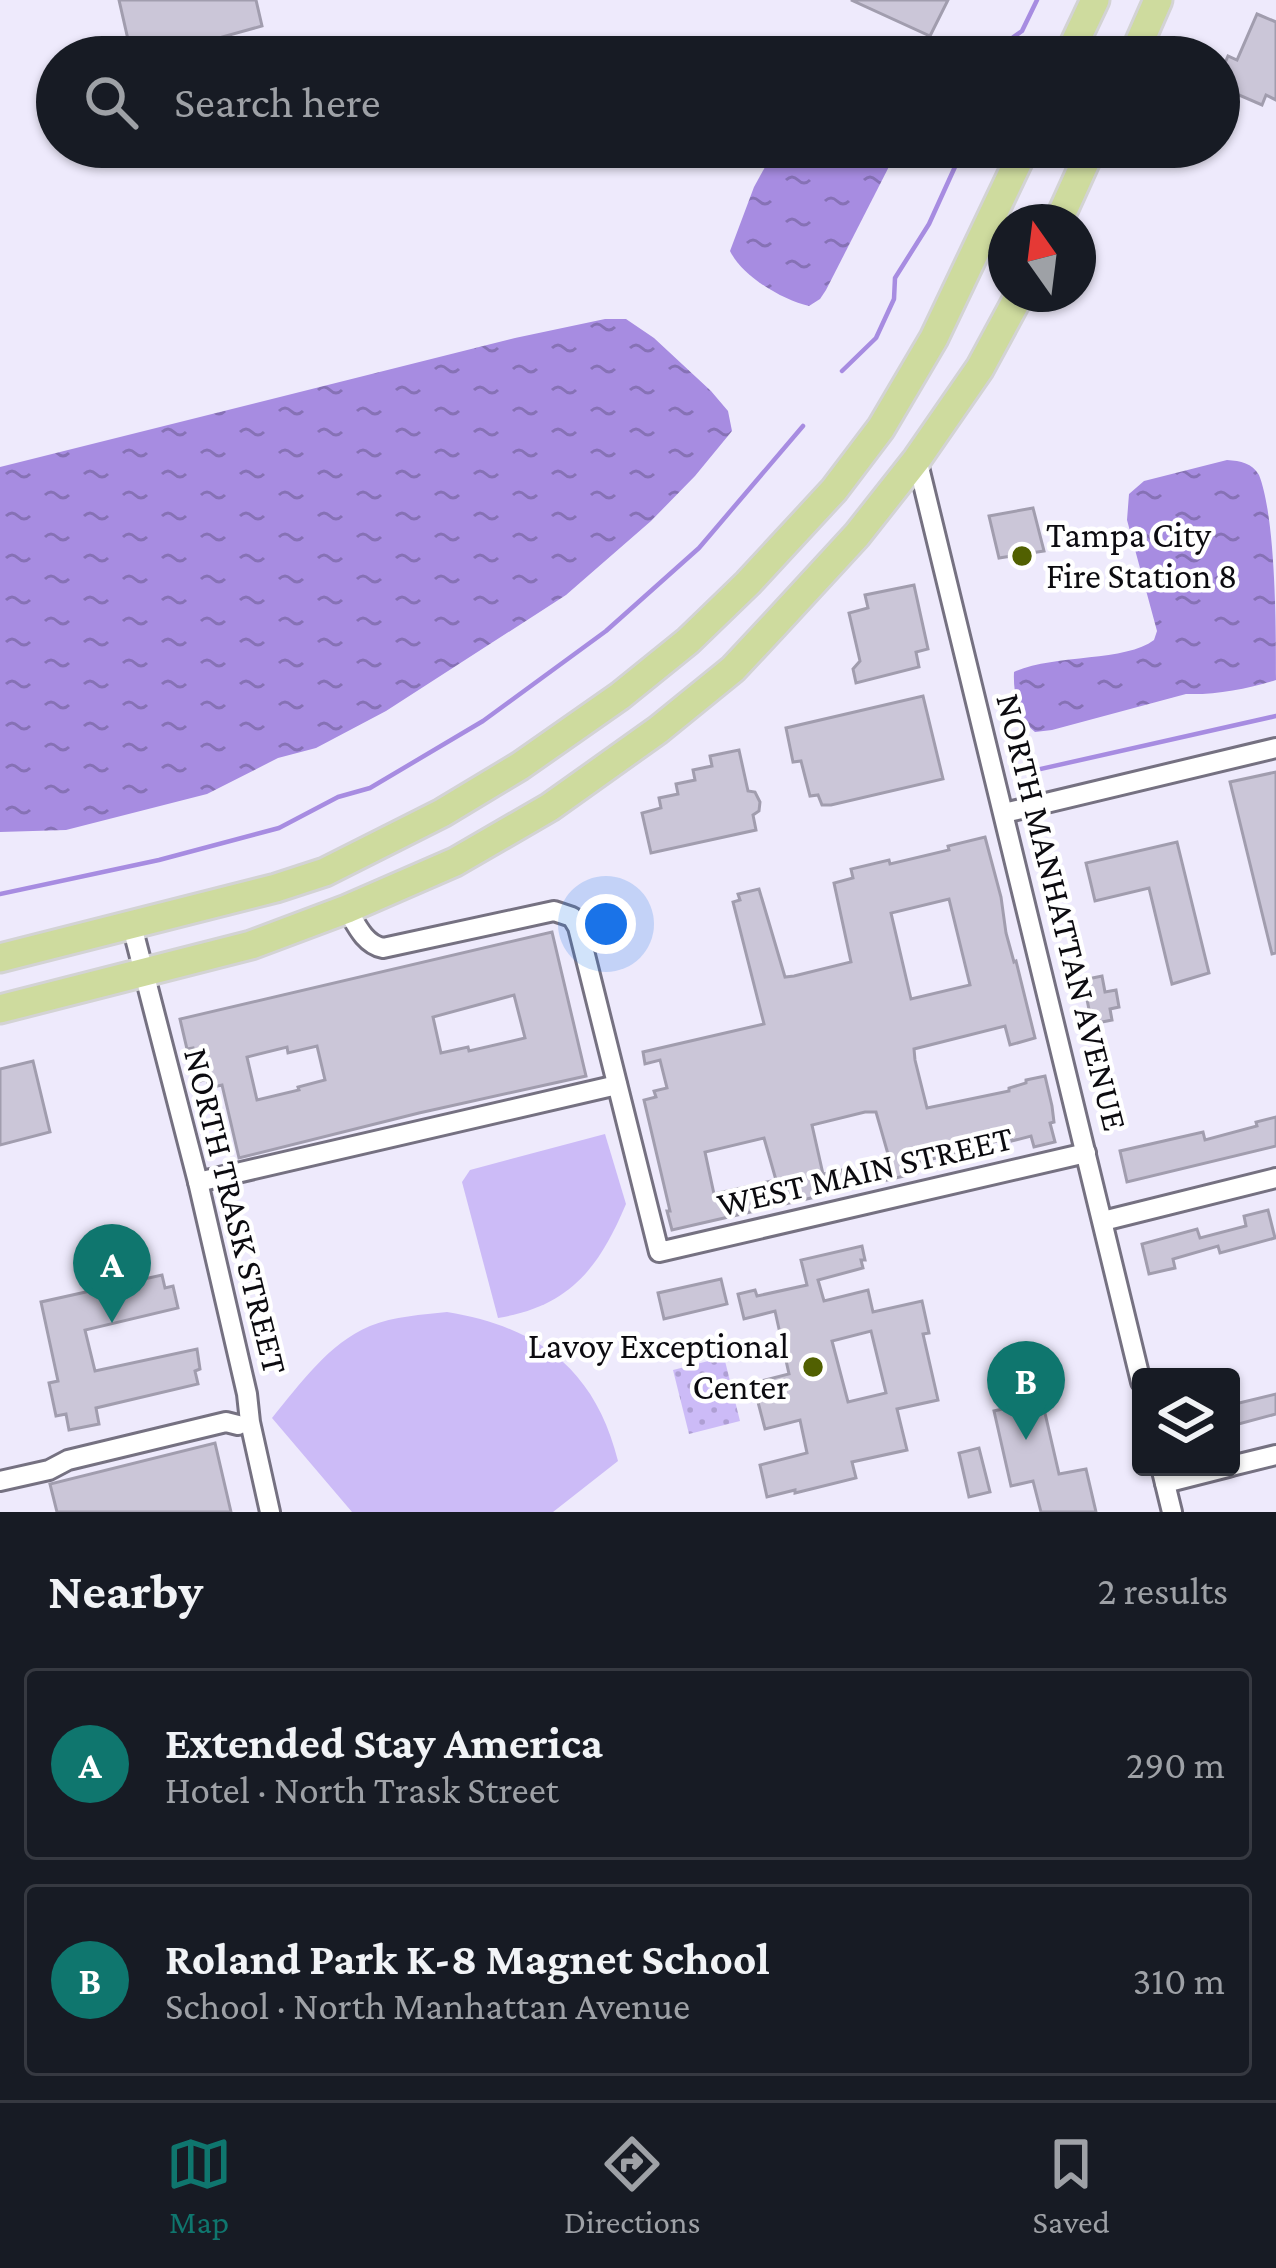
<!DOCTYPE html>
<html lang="en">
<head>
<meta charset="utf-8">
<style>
  body { margin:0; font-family:"Crimson Pro",serif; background:#242831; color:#f1f3f6 }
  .controls { position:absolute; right:36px; bottom:36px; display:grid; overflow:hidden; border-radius:12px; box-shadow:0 3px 9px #0004 }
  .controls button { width:108px; height:108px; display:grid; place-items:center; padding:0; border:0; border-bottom:3px solid #363941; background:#171b24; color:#f1f3f6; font:60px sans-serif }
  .compass { position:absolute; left:988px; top:204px; width:108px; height:108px; border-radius:50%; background:#171b24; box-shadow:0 3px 9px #0004; rotate:346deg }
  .you { position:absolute; left:606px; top:924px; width:42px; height:42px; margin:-30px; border:9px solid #fff; border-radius:50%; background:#1a73e8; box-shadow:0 0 0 18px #1a73e833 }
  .badge { display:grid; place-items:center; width:78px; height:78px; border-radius:50%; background:#0f766e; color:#fff; font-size:39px; font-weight:700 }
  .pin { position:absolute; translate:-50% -99px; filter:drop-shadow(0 3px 6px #0008) }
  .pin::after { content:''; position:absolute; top:63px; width:42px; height:36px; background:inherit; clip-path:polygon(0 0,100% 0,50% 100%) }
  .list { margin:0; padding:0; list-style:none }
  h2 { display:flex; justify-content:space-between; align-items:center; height:156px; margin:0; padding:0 48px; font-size:51px }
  h2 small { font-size:39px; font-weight:400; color:#9ea1a6 }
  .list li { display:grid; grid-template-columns:78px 1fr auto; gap:36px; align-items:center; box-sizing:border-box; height:192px; margin:0 24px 24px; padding:0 24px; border:3px solid #363941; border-radius:12px }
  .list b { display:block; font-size:45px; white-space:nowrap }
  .list p { margin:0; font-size:39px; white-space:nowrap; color:#9ea1a6 }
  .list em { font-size:39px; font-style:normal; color:#9ea1a6 }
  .icon { flex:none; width:66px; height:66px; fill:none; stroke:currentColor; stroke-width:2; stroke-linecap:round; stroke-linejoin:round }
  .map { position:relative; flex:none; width:1276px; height:1512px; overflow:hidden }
  .search { position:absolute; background:#171b24; box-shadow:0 3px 9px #0004; left:36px; right:36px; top:36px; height:132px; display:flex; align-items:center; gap:30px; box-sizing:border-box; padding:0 42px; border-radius:66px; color:#9ea1a6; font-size:45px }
  .sheet { height:588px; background:#171b24 }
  nav { display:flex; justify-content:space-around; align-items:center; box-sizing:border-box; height:168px; border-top:3px solid #363941; background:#171b24; font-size:33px; color:#9ea1a6 }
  nav a { display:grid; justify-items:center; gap:6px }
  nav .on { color:#0f766e }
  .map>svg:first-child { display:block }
  .grass { fill:#ccbbf7 }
  .park { fill:url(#park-dots) }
  .water { fill:url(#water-ripples) }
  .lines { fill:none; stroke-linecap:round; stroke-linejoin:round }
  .stream { stroke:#a78ce1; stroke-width:4.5 }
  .building { fill:#cbc6d8; stroke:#a19dae; stroke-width:3; fill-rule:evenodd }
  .street-casing { stroke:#757181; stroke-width:24 }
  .primary-casing { stroke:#d3d3d4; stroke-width:33 }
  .street { stroke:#fff; stroke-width:18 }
  .primary { stroke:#cedb9e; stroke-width:27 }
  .poi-dot { fill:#516001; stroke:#fff; stroke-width:4.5 }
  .labels { text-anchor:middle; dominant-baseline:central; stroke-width:9; stroke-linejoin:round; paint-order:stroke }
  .poi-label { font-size:36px; fill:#0c0b10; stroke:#fff; text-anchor:start }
  .street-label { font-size:36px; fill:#0c0b10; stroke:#fff }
</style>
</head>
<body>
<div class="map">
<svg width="1276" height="1512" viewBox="0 0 1276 1512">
  <defs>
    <pattern id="park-dots" width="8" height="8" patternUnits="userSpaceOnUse" patternTransform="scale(3)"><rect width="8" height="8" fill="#ccbbf7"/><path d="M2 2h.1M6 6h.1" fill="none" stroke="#ae9fd3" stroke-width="1.8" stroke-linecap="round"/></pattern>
    <pattern id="water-ripples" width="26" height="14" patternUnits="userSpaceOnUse" patternTransform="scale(3)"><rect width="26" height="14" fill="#a78ce1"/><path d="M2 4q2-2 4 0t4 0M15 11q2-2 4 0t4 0" fill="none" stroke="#8671b5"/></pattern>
  </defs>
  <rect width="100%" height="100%" fill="#eeeafc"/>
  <g class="grass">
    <path d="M605 1134 626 1204C599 1268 570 1306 498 1318L462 1182 470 1170Z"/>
    <path d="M447 1312C538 1327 595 1369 618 1461L553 1512H352L272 1418C300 1384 329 1343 370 1326 394 1316 422 1315 447 1312Z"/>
  </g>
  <path class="park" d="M724 1357 740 1421 689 1434 673 1370Z"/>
  <g class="water">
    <path d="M776 147H899L826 290 820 299 809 306C782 300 742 276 730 251L754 187Z"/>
    <path d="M605 319H626L654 338 711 391 728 411 732 431 695 476 651 521 566 595 386 711 316 748 278 758 207 794 66 830 0 832V467L515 338Z"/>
    <path d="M1227 460C1241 461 1252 463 1259 475 1276 518 1276 629 1276 680 1247 689 1216 695 1186 694L1052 730 1035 732C1018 719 1013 692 1014 672 1053 654 1126 662 1154 640L1157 631 1127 520 1129 494 1144 481Z"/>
  </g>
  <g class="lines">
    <g class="stream">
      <path d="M1005 57 1008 41 1022 31 1037 0"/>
      <path d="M842 371 876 338 894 299 895 278 929 224 964 147"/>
      <path d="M1014 775 1276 716"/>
      <path d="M0 894 159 860 279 828 338 797 370 788 483 721 606 631 699 548 803 426"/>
    </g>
  </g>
  <g class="building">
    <path d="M119 0H256L262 26 222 37 209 50 192 54 171 50 132 57Z"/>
    <path d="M851 0H948L930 36Z"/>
    <path d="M1257 14 1276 22V100L1266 95 1262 105 1225 89 1229 79 1220 75 1228 56 1237 60Z"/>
    <path d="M1033 508 1044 551 999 558 989 516Z"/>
    <path d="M914 585 928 649 916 652 919 667 856 683 853 669 860 661 849 613 868 608 865 595Z"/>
    <path d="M923 696 943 779 831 805H822L818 795 810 796 801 761 793 762 786 728Z"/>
    <path d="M739 750 748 791 755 792 760 802 759 811 753 815 756 830 651 853 642 813 661 808 659 798 678 794 676 784 695 780 693 770 712 766 710 756Z"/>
    <path d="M1276 772V953L1272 954 1230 782Z"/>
    <path d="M985 837 1001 897 1006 933 1014 962 1016 961 1035 1038 1010 1045 1005 1026 914 1049 915 1060 927 1108 1009 1091V1088L1026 1083V1080L1045 1076 1052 1106 1054 1122 1050 1123 1055 1142 1034 1147 1031 1136 1012 1141 1011 1137 914 1164 917 1173 879 1182 874 1161 887 1159 888 1154 876 1112H865L812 1125 823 1174 842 1170 846 1190 672 1230 667 1211H670L644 1100 656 1097 654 1091 667 1088 660 1060 645 1064 643 1052 764 1024 733 902 740 900 738 894 759 889 785 977 794 976 851 962 834 883 853 878 851 869 889 860 890 864 949 850 948 846ZM949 899 970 985 911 999 891 913ZM764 1138 776 1180 714 1194 705 1152Z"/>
    <path d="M1177 842 1209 973 1172 984 1149 888 1095 901 1086 863Z"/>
    <path d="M552 932 586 1076 419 1113 239 1158 222 1085 209 1088 207 1079 200 1081 193 1048 187 1049 180 1019ZM514 995 525 1038 469 1051 468 1047 441 1053 433 1017ZM317 1046 325 1080 298 1087 299 1090 257 1100 247 1057 287 1047 288 1053Z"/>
    <path d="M1102 976 1105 992 1116 990 1119 1007 1110 1009 1112 1020 1092 1024 1083 980Z"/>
    <path d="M33 1061 50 1132 0 1145V1069Z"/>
    <path d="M1276 1117V1146L1127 1182 1120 1151 1203 1132 1205 1140 1257 1126 1256 1122Z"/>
    <path d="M1268 1210 1275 1238 1220 1253 1218 1246 1173 1259 1175 1268 1149 1274 1142 1244 1197 1229 1200 1238 1246 1226 1244 1216Z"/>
    <path d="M862 1246 865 1260H861L863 1268 818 1280 824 1301 868 1290 873 1312 922 1301 929 1333 923 1334 938 1400 897 1409 907 1450 852 1462 856 1478 795 1493V1490L767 1497 760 1465 807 1453 800 1420 765 1429 753 1383 789 1374 775 1311 744 1319 738 1294 755 1290 757 1296 807 1285 801 1260ZM871 1331 886 1393 848 1402 832 1341Z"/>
    <path d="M162 1275 165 1288 173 1286 178 1308 85 1330 95 1371 197 1349 200 1369 195 1371 198 1384 96 1408 99 1424 69 1430 66 1414 56 1416 49 1383 58 1381 41 1302Z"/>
    <path d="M721 1279 727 1304 664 1319 658 1293Z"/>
    <path d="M1276 1394V1414L1231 1426V1405Z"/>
    <path d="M1042 1400 1059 1474 1086 1469 1096 1512H1041L1033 1481 1011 1486 994 1411Z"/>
    <path d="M215 1443 231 1512H57L50 1484Z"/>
    <path d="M979 1448 990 1492 969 1497 959 1453Z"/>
  </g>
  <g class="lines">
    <g class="street-casing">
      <g id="street">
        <path d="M917 459 1141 1382"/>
        <path d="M1004 813 1276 748"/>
        <path d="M347 909C356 924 364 944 383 948L554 911 572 917 578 927 659 1252 1086 1153"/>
        <path d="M132 926 198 1182 247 1394 250 1422 270 1512"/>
        <path d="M198 1182 617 1085"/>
        <path d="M1103 1221 1276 1178"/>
        <path d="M1231 1466 1276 1455"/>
        <path d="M1161 1467 1172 1512"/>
        <path d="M0 1481 49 1470 68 1460 226 1422 238 1425"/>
        <path d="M1165 1483 1228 1467"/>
      </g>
    </g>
    <g class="primary-casing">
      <g id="primary">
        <path d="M1068 57 1095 0"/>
        <path d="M1133 57 1158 0"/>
        <path d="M1058 222 1092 147"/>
        <path d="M0 958 276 888 325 872 442 813 520 766 620 696 688 641 748 583 834 490 881 428 934 338 1025 147"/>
        <path d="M0 1009 251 945 347 909 455 862 550 807 658 730 733 669 776 623 857 535 917 459 980 368 1020 294"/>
      </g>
    </g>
    <use href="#street" class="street"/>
    <use href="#primary" class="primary"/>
  </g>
  <g class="poi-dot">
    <circle cx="1022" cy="556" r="12"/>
    <circle cx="813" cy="1367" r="12"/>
  </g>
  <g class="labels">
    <g class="poi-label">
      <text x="1046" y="535">Tampa City<tspan x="1046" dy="41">Fire Station 8</tspan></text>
      <text x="789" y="1346" text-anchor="end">Lavoy Exceptional<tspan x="789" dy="41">Center</tspan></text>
    </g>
    <g class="street-label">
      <text transform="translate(1062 912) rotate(76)">NORTH MANHATTAN AVENUE</text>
      <text transform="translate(865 1171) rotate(-13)">WEST MAIN STREET</text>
      <text transform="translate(236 1211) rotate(76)">NORTH TRASK STREET</text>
    </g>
  </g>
</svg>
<div class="controls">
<button><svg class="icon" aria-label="layers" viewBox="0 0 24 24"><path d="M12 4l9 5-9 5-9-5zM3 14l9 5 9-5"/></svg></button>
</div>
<svg class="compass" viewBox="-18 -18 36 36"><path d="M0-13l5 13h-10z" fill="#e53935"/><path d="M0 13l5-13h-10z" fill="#9ea1a6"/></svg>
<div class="you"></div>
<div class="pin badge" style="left:112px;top:1323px">A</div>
<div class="pin badge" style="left:1026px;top:1440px">B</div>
<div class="search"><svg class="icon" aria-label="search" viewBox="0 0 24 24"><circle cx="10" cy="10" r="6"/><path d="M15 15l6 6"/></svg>Search here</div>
</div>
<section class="sheet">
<h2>Nearby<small>2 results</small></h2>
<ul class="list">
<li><span class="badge">A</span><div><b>Extended Stay America</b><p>Hotel · North Trask Street</p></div><em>290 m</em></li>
<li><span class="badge">B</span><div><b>Roland Park K-8 Magnet School</b><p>School · North Manhattan Avenue</p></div><em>310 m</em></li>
</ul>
</section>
<nav>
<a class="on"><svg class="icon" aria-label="map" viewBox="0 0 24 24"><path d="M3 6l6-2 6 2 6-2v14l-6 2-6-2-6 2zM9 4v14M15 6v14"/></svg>Map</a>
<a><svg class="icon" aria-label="directions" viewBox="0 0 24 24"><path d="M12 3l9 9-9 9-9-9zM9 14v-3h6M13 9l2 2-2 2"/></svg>Directions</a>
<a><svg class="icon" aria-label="saved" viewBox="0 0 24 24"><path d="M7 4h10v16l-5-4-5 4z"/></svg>Saved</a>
</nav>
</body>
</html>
